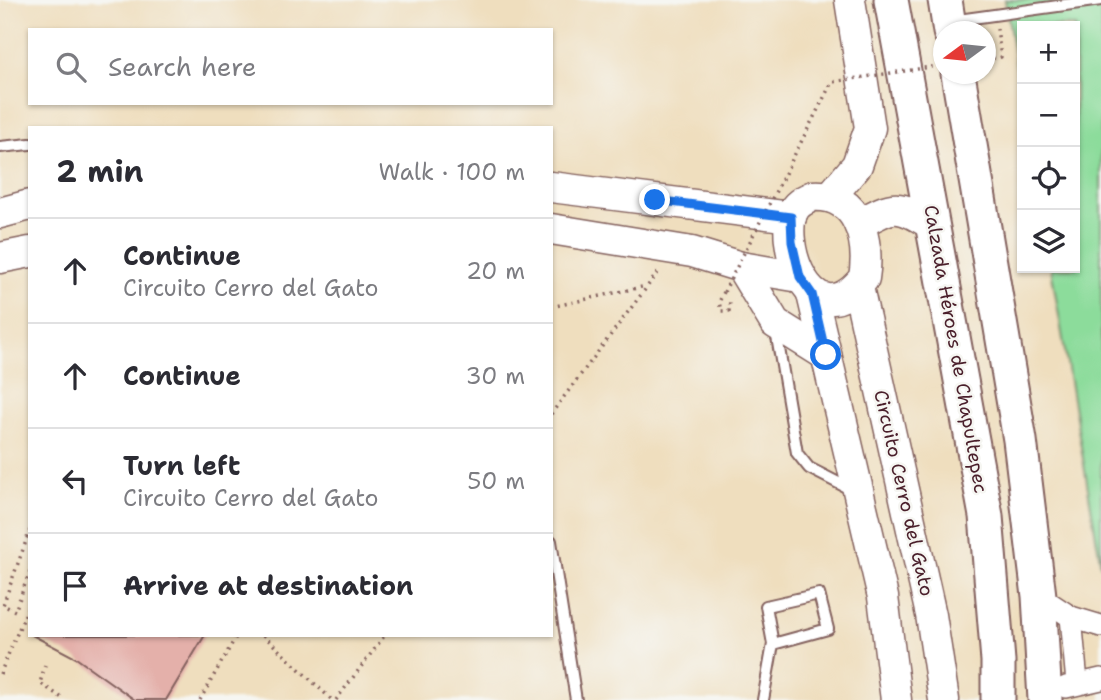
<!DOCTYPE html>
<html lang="en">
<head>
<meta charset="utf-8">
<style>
  body { margin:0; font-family:"Shantell Sans",sans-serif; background:#f7f7f7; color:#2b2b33 }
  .controls { position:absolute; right:21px; top:21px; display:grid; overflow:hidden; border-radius:0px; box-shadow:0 2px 5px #0004 }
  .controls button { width:63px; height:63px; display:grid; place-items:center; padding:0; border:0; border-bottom:2px solid #e1e1e2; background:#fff; color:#2b2b33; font:35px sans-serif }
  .compass { position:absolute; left:933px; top:21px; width:63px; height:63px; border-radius:50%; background:#fff; box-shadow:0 2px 5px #0004; rotate:255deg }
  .stop { position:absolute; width:21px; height:21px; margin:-16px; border:5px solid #1a73e8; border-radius:50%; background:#fff }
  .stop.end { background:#1a73e8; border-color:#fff; box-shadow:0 2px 7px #0008 }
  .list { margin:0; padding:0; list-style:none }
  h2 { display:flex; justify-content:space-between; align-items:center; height:91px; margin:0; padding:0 28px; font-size:30px }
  h2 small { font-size:23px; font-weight:400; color:#7c7c81 }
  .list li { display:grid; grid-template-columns:46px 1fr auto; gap:21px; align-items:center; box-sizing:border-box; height:105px; padding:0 28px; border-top:2px solid #e1e1e2 }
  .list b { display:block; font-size:26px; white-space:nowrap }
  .list p { margin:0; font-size:23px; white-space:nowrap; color:#7c7c81 }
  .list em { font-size:23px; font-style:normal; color:#7c7c81 }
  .icon { flex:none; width:38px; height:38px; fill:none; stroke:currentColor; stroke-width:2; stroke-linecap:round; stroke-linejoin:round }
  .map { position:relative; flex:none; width:1101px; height:700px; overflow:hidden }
  .search { position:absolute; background:#fff; box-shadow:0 2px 5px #0004; left:28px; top:28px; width:525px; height:77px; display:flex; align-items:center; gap:18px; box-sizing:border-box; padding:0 24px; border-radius:0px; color:#7c7c81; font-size:26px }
  .panel { position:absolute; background:#fff; box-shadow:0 2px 5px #0004; left:28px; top:126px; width:525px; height:511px; border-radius:0px }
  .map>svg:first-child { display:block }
  .green { fill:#8cdc9b; stroke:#6b7e63; stroke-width:2 }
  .building { fill:#e4b0aa }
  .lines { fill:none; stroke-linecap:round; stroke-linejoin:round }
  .lane-casing { stroke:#84625e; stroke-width:14 }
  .street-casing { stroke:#84625e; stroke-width:24 }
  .secondary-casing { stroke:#84625e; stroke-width:33 }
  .primary-casing { stroke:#84625e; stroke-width:37 }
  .path { stroke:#84625e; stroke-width:3.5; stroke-dasharray:2 5; stroke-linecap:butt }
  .lane { stroke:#fff; stroke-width:10 }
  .street { stroke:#fff; stroke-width:21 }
  .secondary { stroke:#fff; stroke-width:30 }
  .primary { stroke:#fff; stroke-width:33 }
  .path-bridge { stroke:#84625e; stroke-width:3.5; stroke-dasharray:2 5; stroke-linecap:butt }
  .route { stroke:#1a73e8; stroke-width:9 }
  .labels { text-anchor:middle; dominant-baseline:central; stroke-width:5; stroke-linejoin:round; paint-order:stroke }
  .street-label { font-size:19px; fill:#4a1f2b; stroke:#f6f6f2 }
</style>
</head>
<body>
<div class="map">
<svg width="1101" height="700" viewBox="0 0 1101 700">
  <rect width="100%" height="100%" fill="#f6f6f2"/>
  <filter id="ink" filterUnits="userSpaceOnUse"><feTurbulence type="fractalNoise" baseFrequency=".0143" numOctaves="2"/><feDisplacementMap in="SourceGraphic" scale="14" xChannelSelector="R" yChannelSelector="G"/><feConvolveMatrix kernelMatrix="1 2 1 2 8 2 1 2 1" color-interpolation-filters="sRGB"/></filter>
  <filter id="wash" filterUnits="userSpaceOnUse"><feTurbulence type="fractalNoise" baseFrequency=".00686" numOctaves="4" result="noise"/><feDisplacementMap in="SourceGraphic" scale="28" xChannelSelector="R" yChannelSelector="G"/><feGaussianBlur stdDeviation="1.57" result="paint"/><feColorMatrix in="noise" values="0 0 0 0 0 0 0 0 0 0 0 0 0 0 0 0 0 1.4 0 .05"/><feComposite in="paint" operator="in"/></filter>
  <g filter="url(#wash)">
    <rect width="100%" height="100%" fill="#efdebe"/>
    <path class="green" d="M1005 0H1101V566L1051 268H1075V26H1022V100Z"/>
    <g id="blocks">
      <path class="building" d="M32 635H205L166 700H135L76 658Z"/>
    </g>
  </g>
  <g filter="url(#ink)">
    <use href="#blocks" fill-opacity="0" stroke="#84625e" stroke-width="2"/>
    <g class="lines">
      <g class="lane-casing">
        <g id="lane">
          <path d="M951 21 1101 0"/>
          <path d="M0 147 30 144"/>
          <path d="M776 331 797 453 809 468 854 491"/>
          <path d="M551 541 576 700"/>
          <path d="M763 700 773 644 766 606 819 594 828 629 773 644"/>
        </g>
      </g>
      <g class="street-casing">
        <g id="street">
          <path d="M1039 596 1071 617 1101 626"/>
          <path d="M1071 617 1077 683"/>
          <path d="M1066 687 1101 679"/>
        </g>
      </g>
      <g class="secondary-casing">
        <g id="secondary">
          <path d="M551 187 791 217"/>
          <path d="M813 196C859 193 870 241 864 278 811 344 775 237 795 208 800 201 807 199 813 196Z"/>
          <path d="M831 196 857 165 870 128 850 0"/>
          <path d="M0 213 30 205"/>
          <path d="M859 224C896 203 897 204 933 225"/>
          <path d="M551 229 692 252 741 267 800 277"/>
          <path d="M0 258 30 252"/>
          <path d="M741 267 775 323 826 355"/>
          <path d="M858 287 931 615 944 700"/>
          <path d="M812 294 883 597 896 700"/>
        </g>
      </g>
      <g class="primary-casing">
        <g id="primary">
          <path d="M891 0 986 516 998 661V700"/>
          <path d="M945 0 950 32"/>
          <path d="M958 74 1020 440 1039 596 1045 700"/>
        </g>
      </g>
      <g class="path">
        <path d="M986 59 1001 57 997 29"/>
        <path d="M724 292 719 302 721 311H729L730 300"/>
        <path d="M551 307 646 286"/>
        <path d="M551 414 659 271"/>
        <path d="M30 530 3 605 15 611 30 571"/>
        <path d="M263 635 332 700"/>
        <path d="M45 665 40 683 65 700"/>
        <path d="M0 674 30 603"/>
        <path d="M200 700 237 635"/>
        <path d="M336 700 385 635"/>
      </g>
      <use href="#lane" class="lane"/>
      <use href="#street" class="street"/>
      <use href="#secondary" class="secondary"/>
      <use href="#primary" class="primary"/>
      <path class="path-bridge" d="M724 292 832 82 944 65"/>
    </g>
  </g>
  <g class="lines" filter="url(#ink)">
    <path class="route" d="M655 200 791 217 792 242 800 277 812 294 826 355"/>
  </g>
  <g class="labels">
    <g class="street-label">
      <text transform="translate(956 349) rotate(80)">Calzada Héroes de Chapultepec</text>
      <text transform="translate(904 493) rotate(77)">Circuito Cerro del Gato</text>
    </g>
  </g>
</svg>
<div class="controls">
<button>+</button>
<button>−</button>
<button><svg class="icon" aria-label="locate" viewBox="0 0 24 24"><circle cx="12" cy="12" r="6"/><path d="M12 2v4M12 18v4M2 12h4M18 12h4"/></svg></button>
<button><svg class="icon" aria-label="layers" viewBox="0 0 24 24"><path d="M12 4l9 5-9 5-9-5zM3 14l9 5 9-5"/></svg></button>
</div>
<svg class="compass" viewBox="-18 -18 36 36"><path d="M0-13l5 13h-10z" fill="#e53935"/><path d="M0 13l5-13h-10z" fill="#7c7c81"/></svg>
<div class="stop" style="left:826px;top:355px"></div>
<div class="stop end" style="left:655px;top:200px"></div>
<div class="search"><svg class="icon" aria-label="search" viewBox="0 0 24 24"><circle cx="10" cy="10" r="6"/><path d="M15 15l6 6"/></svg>Search here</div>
<section class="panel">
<h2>2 min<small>Walk · 100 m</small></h2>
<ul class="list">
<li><svg class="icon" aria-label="ahead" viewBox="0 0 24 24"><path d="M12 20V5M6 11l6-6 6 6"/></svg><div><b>Continue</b><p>Circuito Cerro del Gato</p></div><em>20 m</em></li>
<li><svg class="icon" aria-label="ahead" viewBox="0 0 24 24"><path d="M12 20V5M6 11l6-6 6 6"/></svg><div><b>Continue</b></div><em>30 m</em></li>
<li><svg class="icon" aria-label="left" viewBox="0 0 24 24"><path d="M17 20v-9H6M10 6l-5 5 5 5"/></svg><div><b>Turn left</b><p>Circuito Cerro del Gato</p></div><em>50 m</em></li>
<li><svg class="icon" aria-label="arrive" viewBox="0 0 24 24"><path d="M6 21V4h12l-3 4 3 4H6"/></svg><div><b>Arrive at destination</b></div></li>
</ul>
</section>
</div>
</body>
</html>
